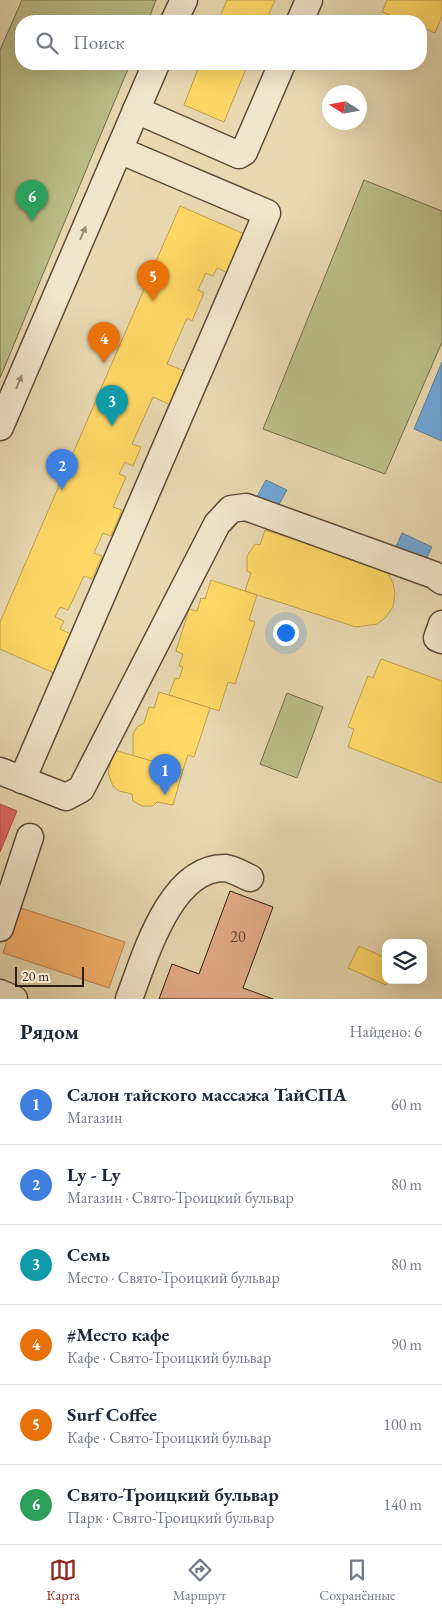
<!DOCTYPE html>
<html lang="ru">
<head>
<meta charset="utf-8">
<style>
  body { margin:0; font-family:"EB Garamond",serif; background:#f6f6f7; color:#1f2937 }
  .controls { position:absolute; right:15px; bottom:15px; display:grid; overflow:hidden; border-radius:10px; box-shadow:0 5px 20px #0002 }
  .controls button { width:45px; height:45px; display:grid; place-items:center; padding:0; border:0; border-bottom:1px solid #e0e1e3; background:#fff; color:#1f2937; font:25px sans-serif }
  .compass { position:absolute; left:322px; top:85px; width:45px; height:45px; border-radius:50%; background:#fff; box-shadow:0 5px 20px #0002; rotate:281deg }
  .scale { position:absolute; left:15px; bottom:12px; width:69px; box-sizing:border-box; padding-left:5px; border:2px solid #2e1d12; border-top:0; font-size:14px; line-height:18px; white-space:nowrap; color:#2e1d12; -webkit-text-stroke:4px #f1e6cc; paint-order:stroke }
  .you { position:absolute; left:285px; top:632px; width:18px; height:18px; margin:-12px; border:4px solid #fff; border-radius:50%; background:#1a73e8; box-shadow:0 0 0 8px #1a73e833 }
  .badge { display:grid; place-items:center; width:32px; height:32px; border-radius:50%; background:#8f2418; color:#fff; font-size:16px; font-weight:700 }
  .pin { position:absolute; translate:-50% -41px; filter:drop-shadow(0 1px 2px #0008) }
  .pin::after { content:''; position:absolute; top:26px; width:18px; height:15px; background:inherit; clip-path:polygon(0 0,100% 0,50% 100%) }
  .list { margin:0; padding:0; list-style:none }
  h2 { display:flex; justify-content:space-between; align-items:center; height:65px; margin:0; padding:0 20px; font-size:21px }
  h2 small { font-size:16px; font-weight:400; color:#747a83 }
  .list li { display:grid; grid-template-columns:32px 1fr auto; gap:15px; align-items:center; box-sizing:border-box; height:80px; padding:0 20px; border-top:1px solid #e0e1e3 }
  .list b { display:block; font-size:19px; white-space:nowrap }
  .list p { margin:0; font-size:16px; white-space:nowrap; color:#747a83 }
  .list em { font-size:16px; font-style:normal; color:#747a83 }
  .icon { flex:none; width:28px; height:28px; fill:none; stroke:currentColor; stroke-width:2; stroke-linecap:round; stroke-linejoin:round }
  .map { position:relative; flex:none; width:442px; height:999px; overflow:hidden }
  .search { position:absolute; background:#fff; box-shadow:0 5px 20px #0002; left:15px; right:15px; top:15px; height:55px; display:flex; align-items:center; gap:12px; box-sizing:border-box; padding:0 18px; border-radius:20px; color:#747a83; font-size:19px }
  .sheet { height:545px; background:#fff }
  nav { display:flex; justify-content:space-around; align-items:center; box-sizing:border-box; height:70px; border-top:1px solid #e0e1e3; background:#fff; font-size:14px; color:#747a83 }
  nav a { display:grid; justify-items:center; gap:2px }
  nav .on { color:#8f2418 }
  .map>svg:first-child { display:block }
  .green { fill:#bbbe88; stroke:#746e4d }
  .homes { fill:#ffd966; stroke:#c0a14d }
  .shops { fill:#e06666; stroke:#ab504d }
  .schools { fill:#6fa8dc; stroke:#5c7e9f }
  .health { fill:#f6b26b; stroke:#ba8550 }
  .building { fill:#e5ad8a; stroke:#2e1d12 }
  .lines { fill:none; stroke-linecap:round; stroke-linejoin:round }
  .minor-casing { stroke:#5d4c3a; stroke-width:29 }
  .minor { stroke:#f1e6cc; stroke-width:26 }
  .oneway { fill:#998c78 }
  .labels { text-anchor:middle; dominant-baseline:central; stroke-width:5; stroke-linejoin:round; paint-order:stroke }
  .number-label { font-size:16px; fill:#5c4130 }
</style>
</head>
<body>
<div class="map">
<svg width="442" height="999" viewBox="0 0 442 999">
  <rect width="100%" height="100%" fill="#e9d9b1"/>
  <filter id="stains"><feTurbulence type="fractalNoise" baseFrequency=".004" numOctaves="4"/><feColorMatrix values="0 0 0 0 .2 0 0 0 0 .09 0 0 0 0 .02 0 0 0 .5 -.17"/></filter>
  <radialGradient id="worn" r=".72"><stop offset=".6" stop-color="#630" stop-opacity="0"/><stop offset="1" stop-color="#630" stop-opacity=".3"/></radialGradient>
  <g class="green">
    <path d="M22 0H156L148 21H21V64H130L0 378V50Z"/>
    <path d="M364 180 442 211V342L385 474 263 429Z"/>
    <path d="M287 693 323 707 297 778 260 764Z"/>
  </g>
  <g class="homes">
    <path d="M227 0H275L266 21H218Z"/>
    <path d="M387 0H442V16L435 33 421 27V21H406L382 12Z"/>
    <path d="M200 64H248L224 122 184 105Z"/>
    <path d="M180 206 256 239 239 278 217 268 213 276 206 273 198 290 204 293 192 321 187 318 167 364 194 375 180 409 153 397 132 444 141 447 133 466 125 462 119 474 126 477 113 507 122 510 111 536 103 533 94 553 102 556 92 579 84 576 68 610 60 607 55 617 64 621 60 629 80 638 63 677 0 649V622Z"/>
    <path d="M265 530 303 542 304 538 378 566 388 573 393 583 395 594 393 607 386 617 377 624 356 627 245 591 251 573 247 571V556L255 544 260 545Z"/>
    <path d="M211 580 257 595 249 620 255 622 235 684 228 682 219 711 169 695 175 678 179 679 183 667 179 666 183 654 176 651 189 609 197 611 201 598 205 599Z"/>
    <path d="M381 659 442 681V783L348 747 354 729 348 727 368 676 373 678Z"/>
    <path d="M159 692 210 708 194 757 188 755 183 770 133 756V734L137 727 144 723 149 707 154 708Z"/>
    <path d="M114 750 183 770 173 805 157 802 153 806H142L133 801 132 794 119 791 113 786 108 773Z"/>
    <path d="M359 946 386 958V980H388L386 985 348 968Z"/>
  </g>
  <path class="shops" d="M0 804 17 811 0 852Z"/>
  <g class="schools">
    <path d="M442 362V441L414 429Z"/>
    <path d="M266 480 287 490 273 515 253 504Z"/>
    <path d="M402 533 432 547 424 563 395 549Z"/>
  </g>
  <path class="health" d="M18 907 125 942 109 988 3 953Z"/>
  <path class="building" d="M230 891 273 907 243 988 273 999H159L172 964 199 974Z"/>
  <g class="lines">
    <g class="minor-casing">
      <g id="minor">
        <path d="M174 21 184 0"/>
        <path d="M300 21 309 0"/>
        <path d="M136 110 239 155 244 152 282 64"/>
        <path d="M0 427 156 64"/>
        <path d="M442 624 437 638 442 640"/>
        <path d="M0 771 66 797 81 789 217 524 231 509 246 507 434 575 442 581"/>
        <path d="M22 780 267 213 119 150"/>
        <path d="M0 928 30 837"/>
        <path d="M0 993 14 999"/>
        <path d="M129 999C145 957 170 867 225 868 233 869 243 875 250 878"/>
      </g>
    </g>
    <use href="#minor" class="minor"/>
  </g>
  <defs><path id="oneway-solid" d="M-6-.8H1V-3.2L6.5 0L1 3.2V.8H-6Z" transform="scale(1.25)"/></defs>
  <g class="oneway">
    <use href="#oneway-solid" transform="translate(83 233) rotate(-67)"/>
    <use href="#oneway-solid" transform="translate(19 382) rotate(-67)"/>
  </g>
  <g class="labels">
    <g class="number-label">
      <text x="238" y="936">20</text>
    </g>
  </g>
  <rect width="100%" height="100%" filter="url(#stains)"/>
  <rect width="100%" height="100%" fill="url(#worn)"/>
</svg>
<div class="controls">
<button><svg class="icon" aria-label="layers" viewBox="0 0 24 24"><path d="M12 4l9 5-9 5-9-5zM3 14l9 5 9-5"/></svg></button>
</div>
<svg class="compass" viewBox="-18 -18 36 36"><path d="M0-13l5 13h-10z" fill="#e53935"/><path d="M0 13l5-13h-10z" fill="#747a83"/></svg>
<div class="scale">20 m</div>
<div class="you"></div>
<div class="pin badge" style="left:165px;top:795px;background:#3f7fe0">1</div>
<div class="pin badge" style="left:62px;top:490px;background:#3f7fe0">2</div>
<div class="pin badge" style="left:112px;top:426px;background:#0f9aa8">3</div>
<div class="pin badge" style="left:104px;top:363px;background:#e8710a">4</div>
<div class="pin badge" style="left:153px;top:301px;background:#e8710a">5</div>
<div class="pin badge" style="left:32px;top:221px;background:#2e9e5b">6</div>
<div class="search"><svg class="icon" aria-label="search" viewBox="0 0 24 24"><circle cx="10" cy="10" r="6"/><path d="M15 15l6 6"/></svg>Поиск</div>
</div>
<section class="sheet">
<h2>Рядом<small>Найдено: 6</small></h2>
<ul class="list">
<li><span class="badge" style="background:#3f7fe0">1</span><div><b>Салон тайского массажа ТайСПА</b><p>Магазин</p></div><em>60 m</em></li>
<li><span class="badge" style="background:#3f7fe0">2</span><div><b>Ly - Ly</b><p>Магазин · Свято-Троицкий бульвар</p></div><em>80 m</em></li>
<li><span class="badge" style="background:#0f9aa8">3</span><div><b>Семь</b><p>Место · Свято-Троицкий бульвар</p></div><em>80 m</em></li>
<li><span class="badge" style="background:#e8710a">4</span><div><b>#Место кафе</b><p>Кафе · Свято-Троицкий бульвар</p></div><em>90 m</em></li>
<li><span class="badge" style="background:#e8710a">5</span><div><b>Surf Coffee</b><p>Кафе · Свято-Троицкий бульвар</p></div><em>100 m</em></li>
<li><span class="badge" style="background:#2e9e5b">6</span><div><b>Свято-Троицкий бульвар</b><p>Парк · Свято-Троицкий бульвар</p></div><em>140 m</em></li>
</ul>
</section>
<nav>
<a class="on"><svg class="icon" aria-label="map" viewBox="0 0 24 24"><path d="M3 6l6-2 6 2 6-2v14l-6 2-6-2-6 2zM9 4v14M15 6v14"/></svg>Карта</a>
<a><svg class="icon" aria-label="directions" viewBox="0 0 24 24"><path d="M12 3l9 9-9 9-9-9zM9 14v-3h6M13 9l2 2-2 2"/></svg>Маршрут</a>
<a><svg class="icon" aria-label="saved" viewBox="0 0 24 24"><path d="M7 4h10v16l-5-4-5 4z"/></svg>Сохранённые</a>
</nav>
</body>
</html>
